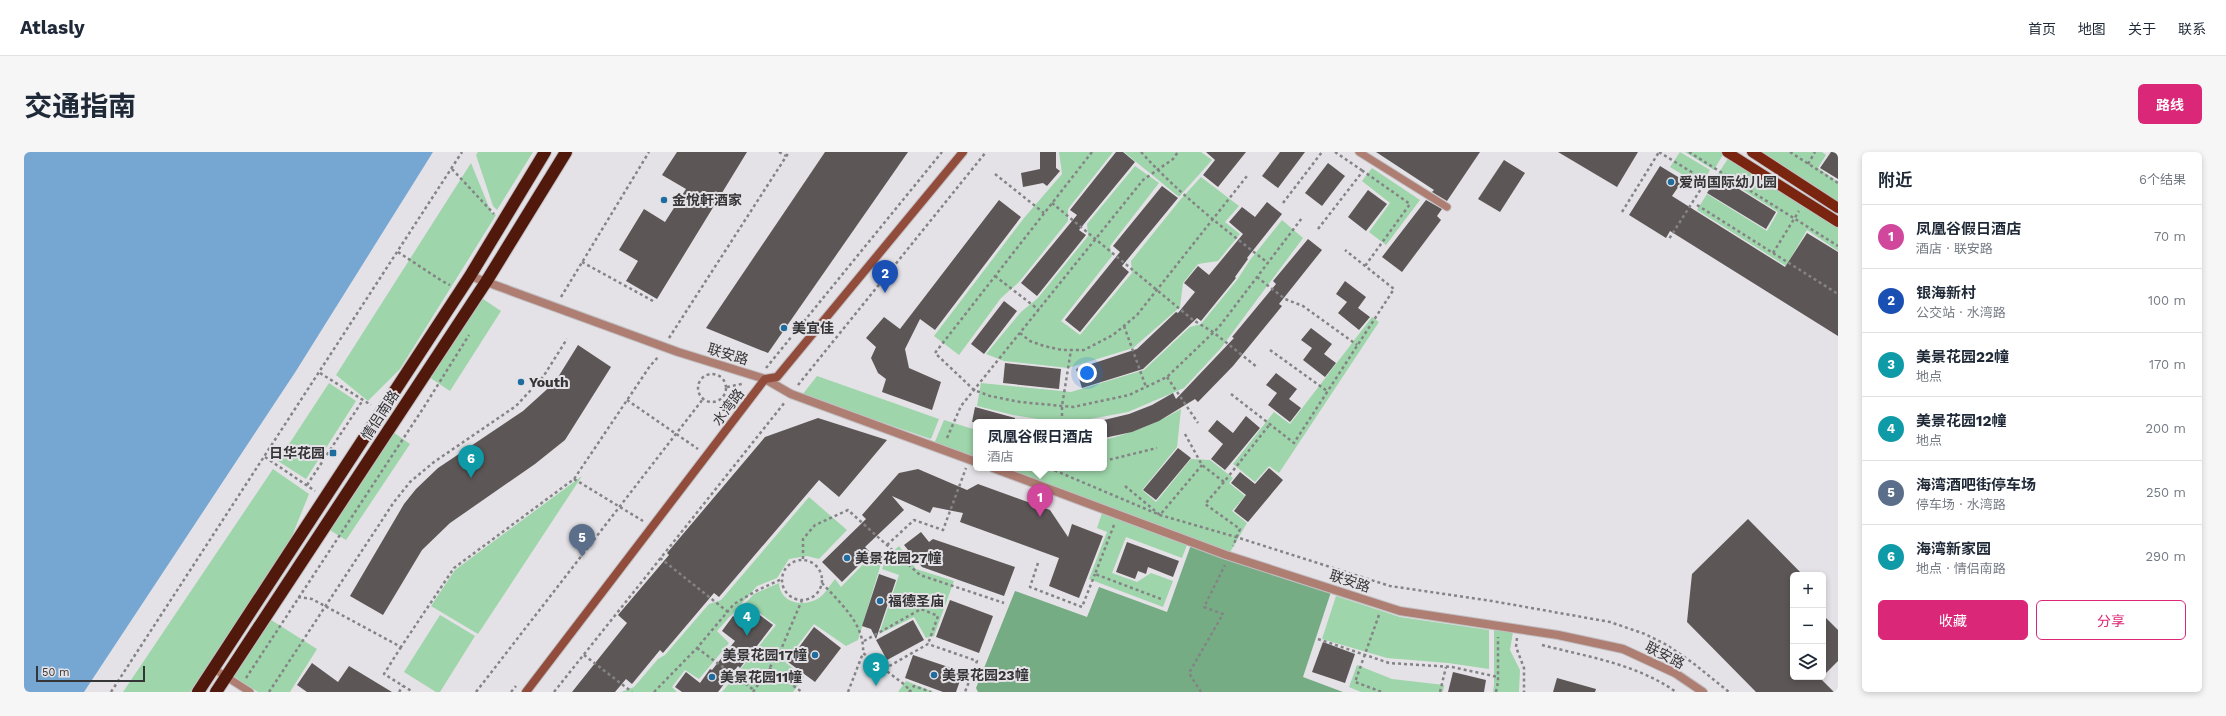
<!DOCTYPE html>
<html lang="zh">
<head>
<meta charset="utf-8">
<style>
  body { margin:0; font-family:"Work Sans","Noto Sans SC",sans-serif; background:#f6f6f7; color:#1f2937 }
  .controls { position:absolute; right:12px; bottom:12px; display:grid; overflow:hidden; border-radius:6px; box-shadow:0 2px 6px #0003 }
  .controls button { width:36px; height:36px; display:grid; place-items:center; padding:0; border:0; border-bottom:1px solid #e0e1e3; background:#fff; color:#1f2937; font:20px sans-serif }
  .scale { position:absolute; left:12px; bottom:10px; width:109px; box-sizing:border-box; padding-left:4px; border:2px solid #353436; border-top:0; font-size:11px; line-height:14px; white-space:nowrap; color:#353436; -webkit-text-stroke:3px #e4e2e6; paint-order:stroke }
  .you { position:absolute; left:1063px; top:221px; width:14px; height:14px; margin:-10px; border:3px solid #fff; border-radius:50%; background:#1a73e8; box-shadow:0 0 0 6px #1a73e833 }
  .badge { display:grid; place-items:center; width:26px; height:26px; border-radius:50%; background:#db2777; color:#fff; font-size:13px; font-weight:700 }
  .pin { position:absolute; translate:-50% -33px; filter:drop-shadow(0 1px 2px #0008) }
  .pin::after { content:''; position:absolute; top:21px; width:14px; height:12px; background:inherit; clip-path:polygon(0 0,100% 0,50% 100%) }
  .popup { position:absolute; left:949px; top:267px; width:134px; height:52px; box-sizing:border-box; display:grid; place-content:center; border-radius:6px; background:#fff; filter:drop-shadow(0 1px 3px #0005); font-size:13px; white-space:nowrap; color:#747a83 }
  .popup b { font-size:15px; color:#1f2937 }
  .popup::after { content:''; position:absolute; left:50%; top:100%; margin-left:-8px; border:8px solid transparent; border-top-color:#fff }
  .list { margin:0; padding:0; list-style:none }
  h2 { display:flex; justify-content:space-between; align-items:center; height:52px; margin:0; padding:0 16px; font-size:17px }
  h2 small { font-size:13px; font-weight:400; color:#747a83 }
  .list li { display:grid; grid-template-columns:26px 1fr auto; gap:12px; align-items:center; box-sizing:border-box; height:64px; padding:0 16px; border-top:1px solid #e0e1e3 }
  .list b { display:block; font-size:15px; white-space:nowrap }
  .list p { margin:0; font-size:13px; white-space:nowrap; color:#747a83 }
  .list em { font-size:13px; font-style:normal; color:#747a83 }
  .actions { display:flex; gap:8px; padding:12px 16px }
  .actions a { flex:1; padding:9px 0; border:1px solid #db2777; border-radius:6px; text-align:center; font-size:14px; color:#db2777 }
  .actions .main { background:#db2777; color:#fff }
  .icon { flex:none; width:22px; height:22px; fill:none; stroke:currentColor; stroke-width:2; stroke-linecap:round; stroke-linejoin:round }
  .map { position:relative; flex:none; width:1814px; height:540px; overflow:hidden; border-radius:6px }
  header { display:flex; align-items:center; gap:24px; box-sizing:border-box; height:56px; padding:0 20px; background:#fff; border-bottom:1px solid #e0e1e3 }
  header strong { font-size:19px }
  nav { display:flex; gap:22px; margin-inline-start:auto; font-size:14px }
  .intro { display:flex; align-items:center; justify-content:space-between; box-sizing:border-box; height:96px; padding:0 24px }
  h1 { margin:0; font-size:28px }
  .button { padding:10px 18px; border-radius:6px; background:#db2777; color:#fff; font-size:14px; font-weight:700 }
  main { display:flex; gap:24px; padding:0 24px }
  aside { flex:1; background:#fff; border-radius:6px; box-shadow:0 2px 6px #0003 }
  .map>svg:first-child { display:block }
  .green { fill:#9ed5aa }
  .forest { fill:#76ac83 }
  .water { fill:#76a7d3 }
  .building { fill:#5c5756 }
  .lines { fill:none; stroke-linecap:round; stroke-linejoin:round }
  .lane-casing { stroke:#c1bfc3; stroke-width:9 }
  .street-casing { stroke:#c1bfc3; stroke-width:10 }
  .secondary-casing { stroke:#c1bfc3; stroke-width:10 }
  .primary-casing { stroke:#c1bfc3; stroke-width:12 }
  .highway-casing { stroke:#c1bfc3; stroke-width:14 }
  .path { stroke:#848386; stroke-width:2.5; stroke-dasharray:3 3; stroke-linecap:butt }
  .lane { stroke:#af7e72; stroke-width:7 }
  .street { stroke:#af7e72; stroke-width:8 }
  .secondary { stroke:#924c3b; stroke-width:8 }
  .primary { stroke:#7a2510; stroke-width:10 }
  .highway { stroke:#51190c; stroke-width:12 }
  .poi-dot { fill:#1f6c9f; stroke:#e4e2e6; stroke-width:1.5 }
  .labels { text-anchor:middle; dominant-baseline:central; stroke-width:4; stroke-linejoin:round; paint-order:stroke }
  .poi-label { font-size:14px; font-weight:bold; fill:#353436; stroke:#e4e2e6; text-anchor:start }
  .street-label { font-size:14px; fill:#353436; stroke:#e4e2e6 }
</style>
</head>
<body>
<header>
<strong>Atlasly</strong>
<nav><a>首页</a><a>地图</a><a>关于</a><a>联系</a></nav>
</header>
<div class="intro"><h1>交通指南</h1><a class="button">路线</a></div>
<main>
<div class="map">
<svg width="1814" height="540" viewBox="0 0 1814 540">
  <rect width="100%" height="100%" fill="#e4e2e6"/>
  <g class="green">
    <path d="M454 0H509L473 58 469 54 452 3Z"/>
    <path d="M1035 0H1089L1044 57V69L995 130 977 146 935 203 910 184 1000 66 1038 22Z"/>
    <path d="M1100 0H1177L1188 8 1155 45Z"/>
    <path d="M1656 0 1686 18 1677 34 1646 15Z"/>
    <path d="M1661 0H1698L1700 1 1690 18Z"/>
    <path d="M1732 0H1798L1802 3 1794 16 1814 30V54Z"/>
    <path d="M1705 5 1814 74V99L1783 78 1762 114 1673 58 1683 42 1743 79 1754 60 1694 22Z"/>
    <path d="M447 11 467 60 472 63 376 217 344 249 312 223Z"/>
    <path d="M1111 14 1135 31 1086 94 1088 104 1037 169 1056 183 1108 121 1107 109 1156 48 1177 25 1215 54 1201 70 1216 82 1194 109 1174 112 1159 131 1156 155 1109 196 1044 216 980 209 962 202 997 160 1014 146 1064 84 1063 72Z"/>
    <path d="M1348 16 1396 48 1362 93 1345 80 1366 51 1338 29Z"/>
    <path d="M1258 68 1279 86 1197 196 1160 236 1104 260 1050 270H1032L989 263 953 254 957 231 1047 240 1120 218 1166 175 1177 172 1213 128 1226 108Z"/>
    <path d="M456 145 477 159 426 239 405 225Z"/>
    <path d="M1348 165 1355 170 1255 321 1245 314 1231 330 1209 312 1250 260 1266 272Z"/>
    <path d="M793 224 915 267 907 287 778 243Z"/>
    <path d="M305 231 332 249 282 327 254 309Z"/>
    <path d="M1157 257 1153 295 1118 338 1132 350 1167 307 1186 308 1209 326 1205 331 1221 344 1208 359 1223 371 1205 402 974 316H1080V288C1108 281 1132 272 1157 257Z"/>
    <path d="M920 268 952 278V308L910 292Z"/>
    <path d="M369 280 386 292 322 388 304 377Z"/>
    <path d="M249 317 285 342 266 389 166 540H99Z"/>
    <path d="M558 324 454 482 407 454 431 418Z"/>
    <path d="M785 345 823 378 795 407 783 404 765 407 753 426 733 434 693 479 705 491 675 527 661 518 648 535 653 540H597L610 535 634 507 641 503 685 452 697 448Z"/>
    <path d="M1078 361 1163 393 1158 406 1102 385 1088 421 1113 430 1127 421 1149 429 1139 455 1065 427 1083 380 1073 376Z"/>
    <path d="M875 394 892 417 930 429 910 484 902 486 890 465 855 482 875 423 858 417 862 406Z"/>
    <path d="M853 398 859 405 834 488 822 494 790 472 761 510 780 525 769 540H698L752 473 733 459 722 472 710 463 730 442 755 431C756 451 779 456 795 446 801 442 806 433 811 427L817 435Z"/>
    <path d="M1312 444 1376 465 1465 478V517L1424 511 1363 506 1298 487Z"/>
    <path d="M416 463 451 484 416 540H412L380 520Z"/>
    <path d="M244 466 293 497 266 540H234L207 523Z"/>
    <path d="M1470 477 1489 480 1486 498 1496 518 1495 540H1469L1470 533Z"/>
    <path d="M1333 513 1368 527 1420 533 1419 540H1337L1325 535Z"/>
    <path d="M882 529 910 540H874Z"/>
  </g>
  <path class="forest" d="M1168 390 1308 437 1279 525 1319 540H954L952 536 991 439 1063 465 1075 435 1143 460Z"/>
  <path class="water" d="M0 0H409L272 219 60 540H0Z"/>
  <g class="building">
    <path d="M653 0H723L633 147 602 129 614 109 595 98 620 57 641 70 662 37 638 23Z"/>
    <path d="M801 0H884L744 201 682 176Z"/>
    <path d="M1016 0H1032V16L1036 19 1023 34 1019 31 999 35 997 21 1016 17Z"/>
    <path d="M1092 0H1099L1111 10 1055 78 1062 83 1013 144 997 131 1053 63 1046 58Z"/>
    <path d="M1182 0H1222L1194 35 1179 23 1191 8Z"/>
    <path d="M1256 0H1281L1254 36 1238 24Z"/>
    <path d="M1352 0H1456L1423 49 1408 40 1410 38Z"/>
    <path d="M1534 0H1614L1593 35Z"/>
    <path d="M1807 0H1814V27L1796 16Z"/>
    <path d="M1480 8 1501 21 1476 60 1454 47Z"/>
    <path d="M1304 11 1321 24 1298 54 1281 41Z"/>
    <path d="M1636 14 1659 28 1648 44 1761 115 1783 81 1814 100V184L1646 79 1642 86 1605 63Z"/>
    <path d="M1694 24 1752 60 1742 77 1683 41Z"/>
    <path d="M1138 34 1154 46 1098 114 1105 120 1056 180 1041 168 1096 100 1089 94Z"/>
    <path d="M1344 38 1363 52 1342 79 1324 65Z"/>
    <path d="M975 48 997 65 911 178 896 167 881 197 885 216 917 230 908 258 858 240 862 227 854 221 847 206 852 195 842 186 860 165 876 177Z"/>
    <path d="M1402 48 1418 57 1413 64 1417 68 1378 120 1358 105Z"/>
    <path d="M1243 50 1258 62 1223 106 1224 107 1211 125 1212 126 1177 169 1173 166 1119 217 1058 236 1052 217 1113 197 1152 160 1154 161 1171 140 1160 131 1174 114 1185 123 1219 82 1205 70 1218 55 1231 65Z"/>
    <path d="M1284 87 1298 98 1255 152 1258 154 1209 214 1174 250 1171 247 1135 269 1108 280 1080 286V268L1105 262 1128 253 1149 241 1152 247 1210 186 1208 185 1252 132 1249 129Z"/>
    <path d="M1321 129 1342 145 1334 156 1346 165 1335 178 1314 161 1323 150 1312 142Z"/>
    <path d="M980 149 993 159 960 202 947 192Z"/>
    <path d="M1287 176 1308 192 1300 202 1312 211 1301 225 1279 208 1288 196 1277 188Z"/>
    <path d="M554 193 587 215 541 288 511 312 426 371 398 398 359 463 326 444 380 352 392 337 414 316 499 259 531 230Z"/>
    <path d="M981 211 1037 217 1035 237 979 231Z"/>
    <path d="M1252 221 1273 237 1265 247 1277 256 1266 270 1244 253 1253 241 1242 233Z"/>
    <path d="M951 255 991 266V270H948Z"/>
    <path d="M1222 264 1236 276 1201 318 1187 307 1199 292 1184 279 1193 268 1209 281Z"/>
    <path d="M794 266 863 288 815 345 795 328 695 445 690 441 639 501 636 498 608 532 602 527 591 540H548L603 471 594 463 645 403 643 401 741 285Z"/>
    <path d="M1154 296 1167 306 1132 348 1119 338Z"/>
    <path d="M1245 316 1259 328 1224 370 1210 359 1222 343 1207 331 1216 320 1231 332Z"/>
    <path d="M894 317 943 338 954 332 1026 358 1044 385 1048 372 1079 384 1055 446 1025 434 1035 406 936 370 939 361 909 355 906 361 868 344 880 358 841 395 847 401 818 430 798 410 842 367 838 363 875 321Z"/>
    <path d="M1724 367 1779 423H1769V525H1795L1810 540H1732L1663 470 1668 422Z"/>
    <path d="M897 380 905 390 909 387 991 415 980 444 898 415 880 393Z"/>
    <path d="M1103 390 1155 409 1149 425 1124 415 1122 422 1114 419 1111 427 1092 420Z"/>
    <path d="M855 422 872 428 852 487 847 477 838 474Z"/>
    <path d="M926 448 969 464 955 501 912 485Z"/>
    <path d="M733 461 749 473 716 516 714 514 694 540H658L651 535 662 520 676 531 686 517 688 518 711 489 698 479 709 464 722 475Z"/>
    <path d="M1799 463 1814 478V509L1799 524Z"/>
    <path d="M889 468 900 488 863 508 852 488Z"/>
    <path d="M790 475 817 496 791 530 764 510Z"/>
    <path d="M1299 490 1331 502 1321 531 1288 520Z"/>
    <path d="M889 503 939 520 932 540H919L881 526Z"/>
    <path d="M288 511 314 530 325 514 368 540H283L273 533Z"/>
    <path d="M1429 520 1462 528 1460 540H1424Z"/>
    <path d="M1533 526 1572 537 1571 540H1529Z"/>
  </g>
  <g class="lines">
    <g class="lane-casing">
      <g id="lane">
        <path d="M1335 0 1423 55"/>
        <path d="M190 517 226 540"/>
      </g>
    </g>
    <g class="street-casing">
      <g id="street">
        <path d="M446 124 654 200 741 227 767 242 952 310"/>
        <path d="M969 316 1202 403 1376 459 1534 483 1599 497 1651 521 1679 540"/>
      </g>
    </g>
    <g class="secondary-casing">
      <path id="secondary" d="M502 540 741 227 753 225 939 0"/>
    </g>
    <g class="primary-casing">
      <g id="primary">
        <path d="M1703 0 1814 70"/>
        <path d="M1728 0 1814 56"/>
      </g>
    </g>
    <g class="highway-casing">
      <g id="highway">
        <path d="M174 540 446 124 521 0"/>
        <path d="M192 540 462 130 542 0"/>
      </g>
    </g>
    <g class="path">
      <path d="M755 0 762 4"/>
      <path d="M1068 0 911 201 950 238 966 244 996 250 1049 255 1105 243 1143 225 1195 175 1278 66"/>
      <path d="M1117 0C1155 42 1199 76 1244 111"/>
      <path d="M1311 0 1339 19"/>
      <path d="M1635 0 1682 29 1645 87"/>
      <path d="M1665 0 1814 94"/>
      <path d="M1766 0 1814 31"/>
      <path d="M1784 12 1791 0"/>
      <path d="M428 17 470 62"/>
      <path d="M971 22 1020 61"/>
      <path d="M1028 51 1169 168 1189 180 1233 215"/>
      <path d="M1259 51 1298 0"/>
      <path d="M1673 53 1814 142"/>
      <path d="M1598 60 1635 0"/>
      <path d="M1294 77 1339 19 1386 52 1341 114"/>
      <path d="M374 100 418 129 426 133"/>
      <path d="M1749 101 1775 59"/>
      <path d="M558 110 629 149"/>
      <path d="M971 124 1015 158"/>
      <path d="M1233 125 1261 147 1279 154 1333 193"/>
      <path d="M537 145 625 0"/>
      <path d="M1100 174 1122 235"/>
      <path d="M996 181 1006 189 1020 194 1038 198H1060L1089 183 1113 163 1223 24"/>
      <path d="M645 186 765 0"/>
      <path d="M1246 198 1303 239"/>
      <path d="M742 216 918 0"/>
      <path d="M296 221 347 253"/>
      <circle cx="688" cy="236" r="14"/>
      <path d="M1143 225 1174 271"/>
      <path d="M774 233 962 0"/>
      <path d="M703 235 718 232"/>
      <path d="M1207 242 1270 291 1370 137 1321 98"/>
      <path d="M603 248 674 297"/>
      <path d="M1038 270V254L1047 198"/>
      <path d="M1161 282 1178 313 1200 330 1246 272"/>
      <path d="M923 286 937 254 1119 28 1149 7 1154 0"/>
      <path d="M241 305 291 339"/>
      <path d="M1080 309 1133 296"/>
      <path d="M1025 316 1136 363 1212 385 1366 434 1468 449 1586 470 1621 482 1643 493 1669 511 1705 540"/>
      <path d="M550 327 619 369"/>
      <path d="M1200 330 1181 352 1216 377 1209 394"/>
      <path d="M283 333 339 248"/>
      <path d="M1101 334 1136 363 1178 313"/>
      <path d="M1090 373 1071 422 1137 447"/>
      <path d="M863 393 890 368 919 378 942 316"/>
      <path d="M636 406 704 460"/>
      <path d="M779 407V387L791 373 824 358 896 423 980 451"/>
      <circle cx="778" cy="428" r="20"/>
      <path d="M1014 411 1006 435 1058 455 1071 422"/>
      <path d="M798 431C816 451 841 472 839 501L881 533 887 540"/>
      <path d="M274 445 288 447 377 495 430 416 550 327 626 214 635 204"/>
      <path d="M1355 463 1331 530 1358 540"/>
      <path d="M1493 486 1492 495 1500 516V540"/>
      <path d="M1294 487 1365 511 1428 515 1474 525"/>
      <path d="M840 489 897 457 914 464 904 492"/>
      <path d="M1518 493C1564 505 1613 512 1652 540"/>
      <path d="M377 495 360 522 389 540"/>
      <path d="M673 496 730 538"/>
      <path d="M560 503 608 540"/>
      <path d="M745 516 778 540"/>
      <path d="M860 517 904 492 953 509 941 540"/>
      <path d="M222 526 400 255 445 183"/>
      <path d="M87 540 438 0"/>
      <path d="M245 540 370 350 386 330 410 310 492 254 519 225 543 187"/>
      <path d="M375 540 379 534"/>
      <path d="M452 540 679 247"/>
      <path d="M487 540 492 534"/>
      <path d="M530 540 761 250"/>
      <path d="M630 540 673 496 710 452 732 439 758 427"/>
      <path d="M729 540 755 502 778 448"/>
      <path d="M824 540 839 501"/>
      <path d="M885 540 890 534 907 540"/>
      <path d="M1177 540 1165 521 1199 462 1180 455 1201 413"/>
      <path d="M1416 540 1422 515"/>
      <path d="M1472 540 1474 530V485"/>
    </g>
    <use href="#lane" class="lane"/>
    <use href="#street" class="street"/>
    <use href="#secondary" class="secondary"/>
    <use href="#primary" class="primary"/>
    <use href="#highway" class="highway"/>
  </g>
  <g class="poi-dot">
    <circle cx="1647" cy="30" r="4"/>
    <circle cx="640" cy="48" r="4"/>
    <circle cx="760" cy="176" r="4"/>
    <circle cx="497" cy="230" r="4"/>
    <rect x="305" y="297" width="8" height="8" rx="2"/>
    <circle cx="823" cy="406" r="4"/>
    <circle cx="856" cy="449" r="4"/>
    <circle cx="791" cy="503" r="4"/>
    <circle cx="910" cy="523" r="4"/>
    <circle cx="688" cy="525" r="4"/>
  </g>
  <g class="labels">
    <g class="poi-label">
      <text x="1655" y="30">爱尚国际幼儿园</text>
      <text x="648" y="48">金悅軒酒家</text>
      <text x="768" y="176">美宜佳</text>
      <text x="505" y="230">Youth</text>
      <text x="301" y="301" text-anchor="end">日华花园</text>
      <text x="831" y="406">美景花园27幢</text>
      <text x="864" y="449">福德圣庙</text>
      <text x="783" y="503" text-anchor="end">美景花园17幢</text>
      <text x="918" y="523">美景花园23幢</text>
      <text x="696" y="525">美景花园11幢</text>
    </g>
    <g class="street-label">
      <text transform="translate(704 202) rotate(17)">联安路</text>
      <text transform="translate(704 255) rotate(-53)">水湾路</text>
      <text transform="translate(356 263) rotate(-57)">情侣南路</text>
      <text transform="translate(1326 429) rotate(18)">联安路</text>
      <text transform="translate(1641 503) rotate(27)">联安路</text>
    </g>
  </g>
</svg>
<div class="controls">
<button>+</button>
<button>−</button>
<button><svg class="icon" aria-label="layers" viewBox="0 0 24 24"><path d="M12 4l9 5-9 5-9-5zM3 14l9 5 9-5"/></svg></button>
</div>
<div class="scale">50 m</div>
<div class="you"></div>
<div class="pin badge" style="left:1016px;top:365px;background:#d1479c">1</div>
<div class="popup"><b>凤凰谷假日酒店</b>酒店</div>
<div class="pin badge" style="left:861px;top:141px;background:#1a4fb4">2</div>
<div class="pin badge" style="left:852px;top:534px;background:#0f9aa8">3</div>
<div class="pin badge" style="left:723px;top:484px;background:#0f9aa8">4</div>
<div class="pin badge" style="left:558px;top:405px;background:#5c6f8a">5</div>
<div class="pin badge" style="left:447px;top:326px;background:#0f9aa8">6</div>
</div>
<aside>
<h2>附近<small>6个结果</small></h2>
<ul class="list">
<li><span class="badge" style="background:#d1479c">1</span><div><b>凤凰谷假日酒店</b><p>酒店 · 联安路</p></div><em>70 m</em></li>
<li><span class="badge" style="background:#1a4fb4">2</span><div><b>银海新村</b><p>公交站 · 水湾路</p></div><em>100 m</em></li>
<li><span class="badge" style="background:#0f9aa8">3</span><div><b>美景花园22幢</b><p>地点</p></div><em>170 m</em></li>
<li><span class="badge" style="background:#0f9aa8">4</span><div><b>美景花园12幢</b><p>地点</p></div><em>200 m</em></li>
<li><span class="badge" style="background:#5c6f8a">5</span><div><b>海湾酒吧街停车场</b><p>停车场 · 水湾路</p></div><em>250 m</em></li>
<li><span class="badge" style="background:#0f9aa8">6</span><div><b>海湾新家园</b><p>地点 · 情侣南路</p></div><em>290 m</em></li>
</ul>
<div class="actions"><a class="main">收藏</a><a>分享</a></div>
</aside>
</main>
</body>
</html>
